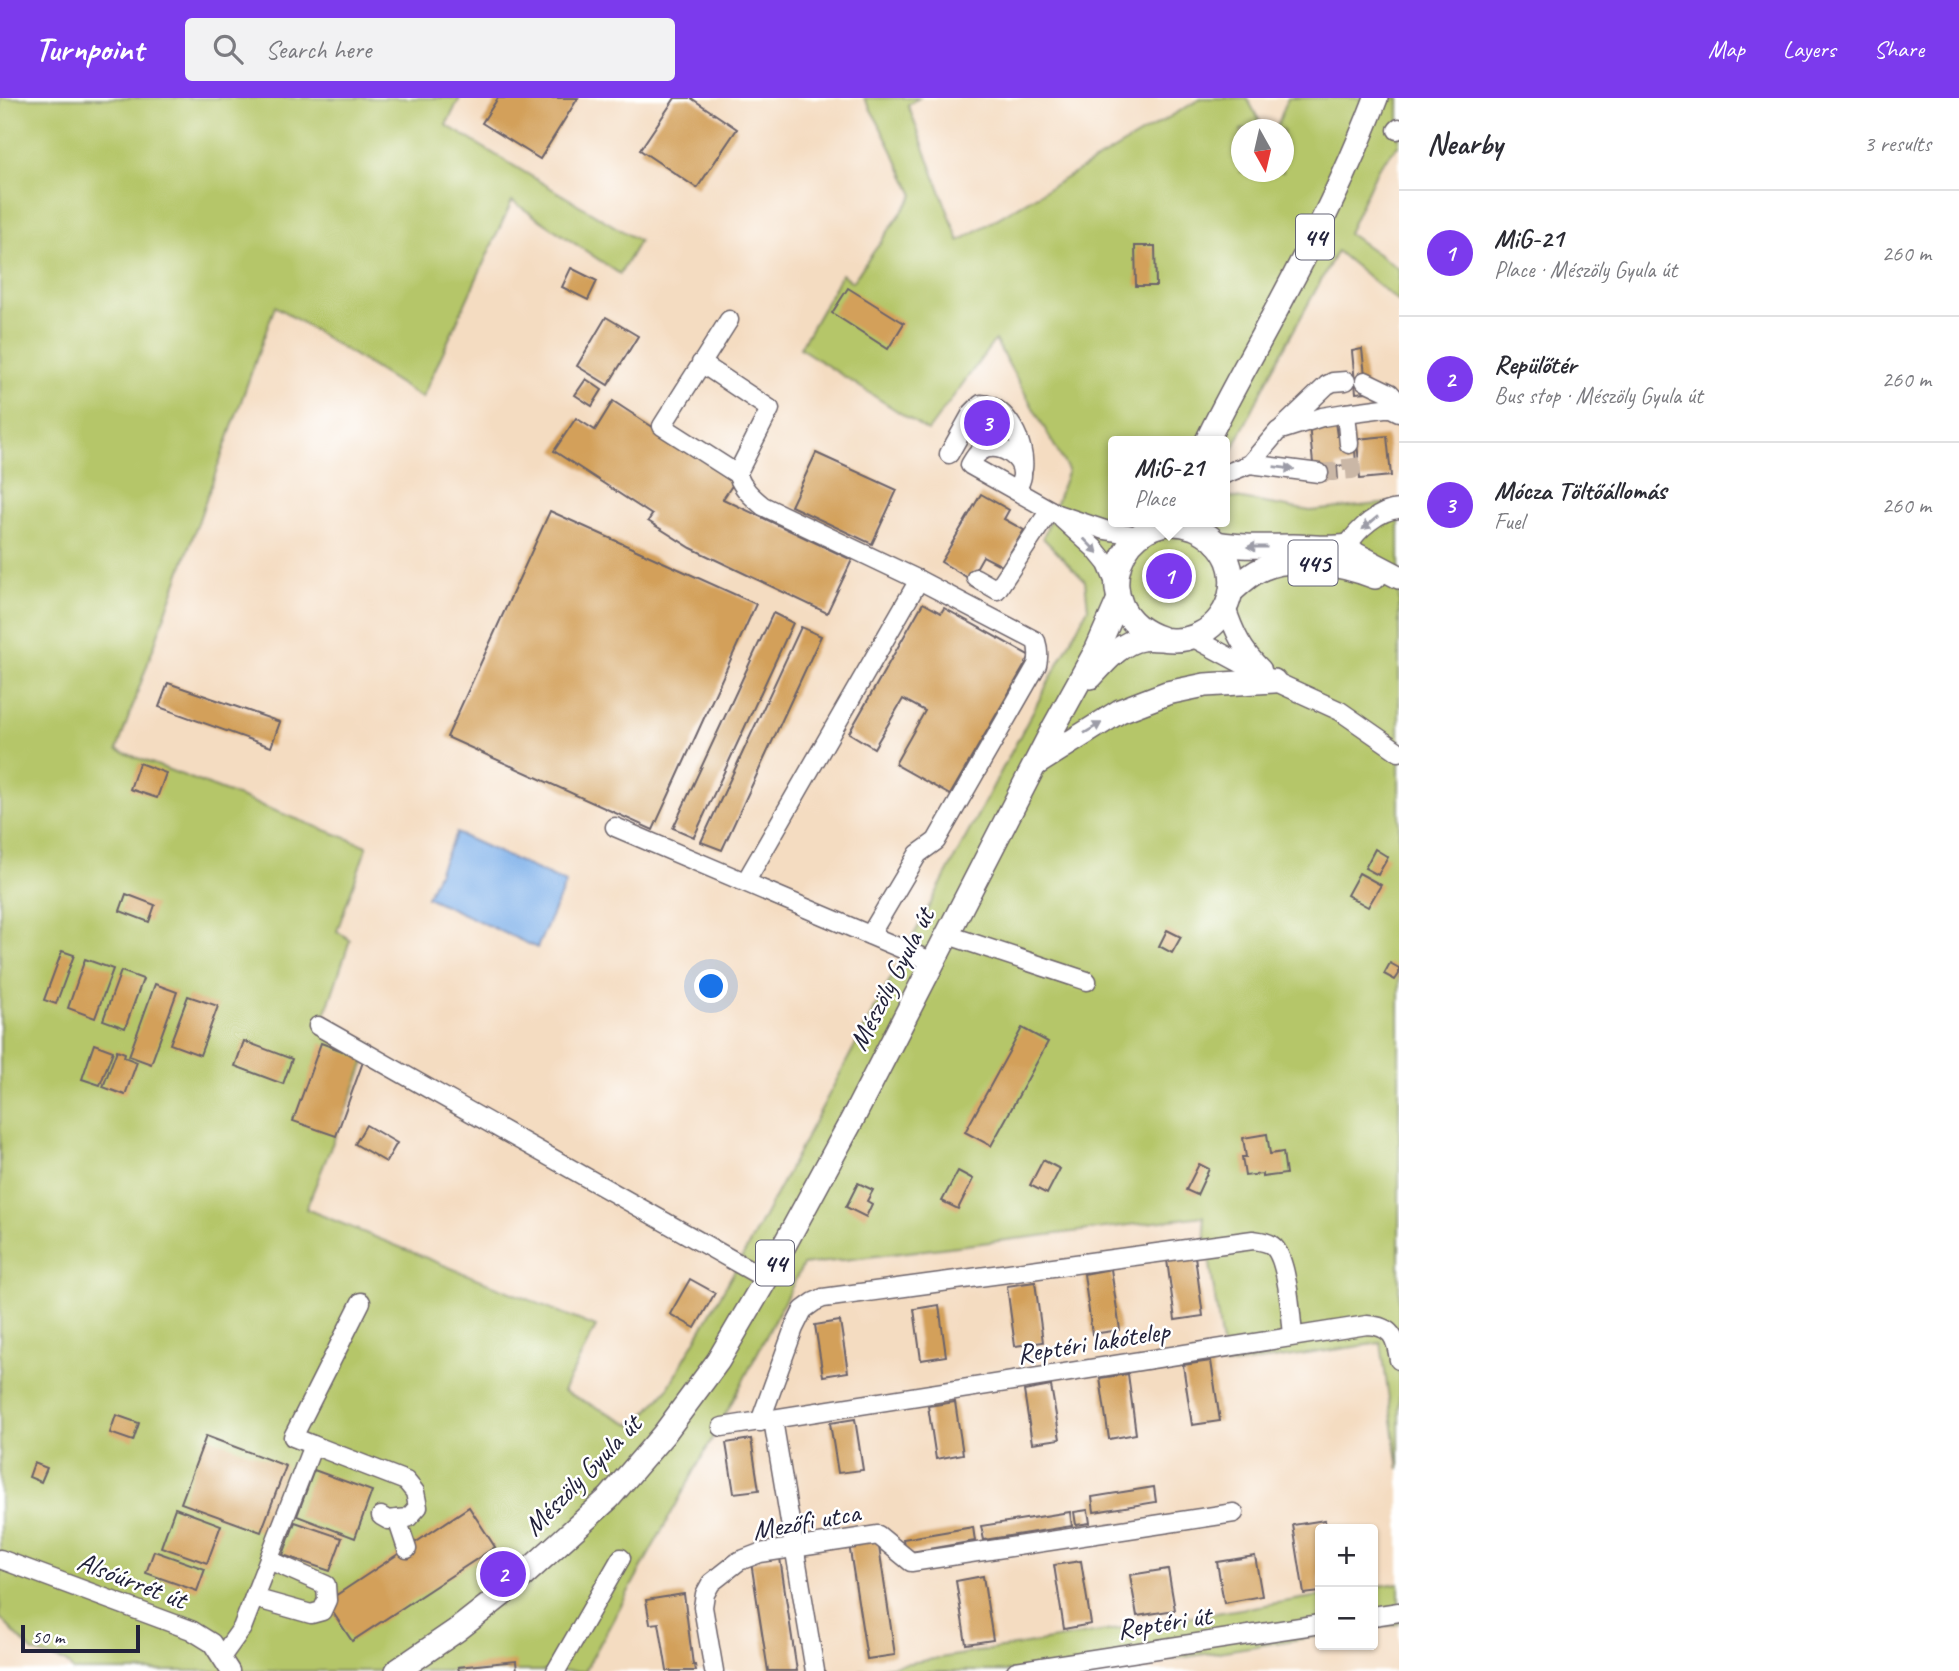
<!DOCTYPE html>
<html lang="en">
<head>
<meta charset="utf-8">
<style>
  body { margin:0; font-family:Caveat,sans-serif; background:#f2f2f3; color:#2b2b33 }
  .controls { position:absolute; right:21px; bottom:21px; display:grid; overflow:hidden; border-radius:7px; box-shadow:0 2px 5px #0004 }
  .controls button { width:63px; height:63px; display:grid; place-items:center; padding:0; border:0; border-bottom:2px solid #e1e1e2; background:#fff; color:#2b2b33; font:35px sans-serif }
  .compass { position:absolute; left:1231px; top:21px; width:63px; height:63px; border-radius:50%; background:#fff; box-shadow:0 2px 5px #0004; rotate:172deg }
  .scale { position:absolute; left:21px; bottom:18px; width:119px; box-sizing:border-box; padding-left:7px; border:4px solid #22223b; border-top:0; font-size:19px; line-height:24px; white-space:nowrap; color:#22223b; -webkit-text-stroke:5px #fff; paint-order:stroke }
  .you { position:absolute; left:712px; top:889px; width:24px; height:24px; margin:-18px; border:5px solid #fff; border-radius:50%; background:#1a73e8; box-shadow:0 0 0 10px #1a73e833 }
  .badge { display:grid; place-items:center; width:46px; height:46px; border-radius:50%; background:#7c3aed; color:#fff; font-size:23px; font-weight:700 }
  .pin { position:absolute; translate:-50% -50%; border:4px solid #fff; box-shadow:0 2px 7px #0006 }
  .popup { position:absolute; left:1108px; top:338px; width:122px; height:91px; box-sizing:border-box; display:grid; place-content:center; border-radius:7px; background:#fff; filter:drop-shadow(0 2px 5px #0005); font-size:23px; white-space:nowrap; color:#7c7c81 }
  .popup b { font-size:26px; color:#2b2b33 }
  .popup::after { content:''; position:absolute; left:50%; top:100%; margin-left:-14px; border:14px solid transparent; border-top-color:#fff }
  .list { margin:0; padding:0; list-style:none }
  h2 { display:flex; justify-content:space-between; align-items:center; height:91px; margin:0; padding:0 28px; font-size:30px }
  h2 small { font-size:23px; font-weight:400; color:#7c7c81 }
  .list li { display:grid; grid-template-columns:46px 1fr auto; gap:21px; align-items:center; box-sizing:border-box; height:126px; padding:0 28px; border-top:2px solid #e1e1e2 }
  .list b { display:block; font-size:26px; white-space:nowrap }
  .list p { margin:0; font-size:23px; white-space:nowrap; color:#7c7c81 }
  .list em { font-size:23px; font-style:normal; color:#7c7c81 }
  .icon { flex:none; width:38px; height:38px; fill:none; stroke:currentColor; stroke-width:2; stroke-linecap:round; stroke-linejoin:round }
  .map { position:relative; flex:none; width:1399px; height:1573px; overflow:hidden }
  header { display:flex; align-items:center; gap:42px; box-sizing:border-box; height:98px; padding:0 35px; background:#7c3aed; color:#fff }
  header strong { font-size:33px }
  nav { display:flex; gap:38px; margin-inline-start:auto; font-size:24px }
  .search { width:490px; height:63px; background:#f2f2f3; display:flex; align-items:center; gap:18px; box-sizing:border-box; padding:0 24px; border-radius:7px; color:#7c7c81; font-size:26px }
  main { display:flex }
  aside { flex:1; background:#fff }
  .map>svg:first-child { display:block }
  .green { fill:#b5c669; stroke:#6c7452; stroke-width:2 }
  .water { fill:#7cafe9; stroke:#4f6892; stroke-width:2 }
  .building { fill:#d3a05a }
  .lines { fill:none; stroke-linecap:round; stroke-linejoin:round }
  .minor-tunnel { stroke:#cab7a6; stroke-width:18; stroke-dasharray:18 9; stroke-linecap:butt }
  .minor-casing { stroke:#6c636a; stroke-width:21 }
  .major-casing { stroke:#6c636a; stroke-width:26 }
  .minor { stroke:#fff; stroke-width:18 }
  .major { stroke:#fff; stroke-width:23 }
  .oneway { fill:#9c9ca7 }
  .labels { text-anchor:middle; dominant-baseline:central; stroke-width:5; stroke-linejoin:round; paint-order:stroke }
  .shield { fill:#fff; stroke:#646476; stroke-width:2 }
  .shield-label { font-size:26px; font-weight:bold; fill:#22223b }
  .street-label { font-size:28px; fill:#22223b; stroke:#fff }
</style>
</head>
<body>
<header>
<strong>Turnpoint</strong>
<div class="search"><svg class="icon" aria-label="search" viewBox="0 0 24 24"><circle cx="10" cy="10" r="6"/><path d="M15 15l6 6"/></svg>Search here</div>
<nav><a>Map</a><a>Layers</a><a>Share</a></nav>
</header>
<main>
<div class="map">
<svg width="1399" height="1573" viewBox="0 0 1399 1573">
  <rect width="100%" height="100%" fill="#fff"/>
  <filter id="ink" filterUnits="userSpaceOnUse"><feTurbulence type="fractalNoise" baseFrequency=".0143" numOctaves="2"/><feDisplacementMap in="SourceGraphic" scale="14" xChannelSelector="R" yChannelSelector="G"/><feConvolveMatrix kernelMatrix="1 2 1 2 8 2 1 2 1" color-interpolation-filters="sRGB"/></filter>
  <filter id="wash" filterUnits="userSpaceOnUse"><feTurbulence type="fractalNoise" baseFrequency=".00686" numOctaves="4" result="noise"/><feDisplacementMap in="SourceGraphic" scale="28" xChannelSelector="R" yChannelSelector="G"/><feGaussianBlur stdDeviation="1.57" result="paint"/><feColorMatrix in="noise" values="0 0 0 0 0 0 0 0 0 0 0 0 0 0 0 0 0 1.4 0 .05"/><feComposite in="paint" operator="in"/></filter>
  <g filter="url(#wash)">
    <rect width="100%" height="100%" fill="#f4dcc1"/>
    <g class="green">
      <path d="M0 0H460L446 27 639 143 620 176 512 103 422 300 275 208 117 652 367 748 337 833 350 842 325 917 372 947 306 1111 596 1229 563 1293 635 1328 667 1292 744 1156 1088 510 1085 483 1043 440 1068 372 995 242 928 333 800 250 842 176 852 184 914 97 878 24 864 0H919L908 7 959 143 1202 0H1247L1264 31 1241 32V74H1283V32L1276 31 1288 0H1399V46L1378 70 1348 135 1399 171V204L1337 153 1277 263 1225 366V343H1113V424H1225V398L1310 413 1399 404V1371L1381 1245 1225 1268 1203 1118 803 1167 730 1308 585 1573H73L66 1564 33 1554 0 1520Z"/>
      <path d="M1399 1485V1526L1373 1530V1489Z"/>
      <path d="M1320 1498V1538L1097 1573H860Z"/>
    </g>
    <path class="water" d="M456 735 566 785 537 850 427 799Z"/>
    <g id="blocks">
      <g class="building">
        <path d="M498 0H578L540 61 482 25Z"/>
        <path d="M675 0H691L737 31 697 90 640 52Z"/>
        <path d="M1135 148H1155L1156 188H1136Z"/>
        <path d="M571 170 597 183 588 202 562 189Z"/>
        <path d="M848 190 904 225 888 251 832 215Z"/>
        <path d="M606 219 638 238 608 287 577 268Z"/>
        <path d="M1362 251 1367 294 1356 295 1352 253Z"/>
        <path d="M586 281 602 292 592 308 575 297Z"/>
        <path d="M613 303 735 383 723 401 852 462 827 515 691 450 648 423 652 417 554 353 576 320 595 332Z"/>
        <path d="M985 314 999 323 990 337 976 328Z"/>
        <path d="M1335 324 1337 338 1354 337 1356 366 1337 368 1338 381 1315 384 1309 327Z"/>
        <path d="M1387 338 1391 378 1360 381 1357 341Z"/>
        <path d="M816 355 897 392 872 446 791 408Z"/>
        <path d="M981 396 1009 412 1004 421 1024 432 1002 468 983 458 970 481 941 464Z"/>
        <path d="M550 413 756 506 653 732 447 639Z"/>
        <path d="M923 505 941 515 944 510 1030 558 950 697 895 666 925 613 903 601 874 650 849 635Z"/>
        <path d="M773 515 793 525 694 739 673 730Z"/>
        <path d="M801 529 821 538 722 752 701 744Z"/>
        <path d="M168 585 280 624 271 649 159 609Z"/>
        <path d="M139 665 166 675 157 700 130 691Z"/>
        <path d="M1375 751 1388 759 1378 777 1365 770Z"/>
        <path d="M1359 775 1381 787 1368 809 1347 797Z"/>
        <path d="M126 796 155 807 149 824 120 813Z"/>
        <path d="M1167 832 1181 839 1172 855 1159 848Z"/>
        <path d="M62 853 74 857 56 906 44 902Z"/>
        <path d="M85 861 113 871 95 920 68 910Z"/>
        <path d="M1390 865 1399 870V876L1395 882 1384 876Z"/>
        <path d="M121 873 143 881 125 930 103 922Z"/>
        <path d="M155 886 177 894 151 966 129 958Z"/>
        <path d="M188 898 218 908 200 957 170 946Z"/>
        <path d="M1022 930 1048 944 991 1048 965 1034Z"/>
        <path d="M244 943 292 961 283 986 235 968Z"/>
        <path d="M321 945 364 961 336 1038 293 1023Z"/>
        <path d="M94 946 113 953 100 987 82 981Z"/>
        <path d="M117 952 125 955 124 959 137 964 125 997 103 989Z"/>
        <path d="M366 1027 397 1045 386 1064 355 1046Z"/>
        <path d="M1267 1036 1270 1056 1283 1054 1286 1076 1262 1079V1076L1245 1078 1242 1059H1246L1243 1040Z"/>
        <path d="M1043 1062 1060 1071 1047 1096 1030 1087Z"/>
        <path d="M1199 1066 1209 1071 1197 1097 1186 1092Z"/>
        <path d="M958 1073 973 1081 958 1111 942 1103Z"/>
        <path d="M858 1085 873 1092 867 1103 872 1106 866 1119 846 1109Z"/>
        <path d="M1195 1158 1203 1218 1175 1222 1167 1162Z"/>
        <path d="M1111 1171 1120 1232 1092 1236 1084 1176Z"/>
        <path d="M690 1181 715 1195 695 1230 670 1216Z"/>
        <path d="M1035 1184 1043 1244 1015 1248 1007 1188Z"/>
        <path d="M939 1207 946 1258 921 1262 914 1211Z"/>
        <path d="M840 1223 848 1274 823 1278 815 1227Z"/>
        <path d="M1211 1263 1220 1323 1192 1327 1183 1267Z"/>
        <path d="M1128 1276 1136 1336 1109 1341 1100 1280Z"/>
        <path d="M1051 1288 1060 1341 1032 1345 1024 1293Z"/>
        <path d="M955 1304 963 1356 936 1361 928 1308Z"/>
        <path d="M116 1317 139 1325 133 1343 110 1335Z"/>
        <path d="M855 1321 863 1372 838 1375 830 1325Z"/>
        <path d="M206 1338 286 1368 261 1434 181 1405Z"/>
        <path d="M751 1341 759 1392 734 1395 726 1345Z"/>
        <path d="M34 1365 47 1370 41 1384 29 1379Z"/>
        <path d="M314 1372 372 1393 355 1440 297 1418Z"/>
        <path d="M1154 1389 1156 1404 1094 1414 1092 1399Z"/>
        <path d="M469 1409 495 1449 352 1543 326 1504Z"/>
        <path d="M175 1410 221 1427 207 1465 161 1449Z"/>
        <path d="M1088 1412 1090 1425 1076 1427 1074 1414Z"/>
        <path d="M1070 1414 1072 1428 984 1442 981 1428Z"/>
        <path d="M1325 1422 1326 1431H1320V1494L1304 1496 1293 1427Z"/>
        <path d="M295 1424 342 1440 330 1473 283 1457Z"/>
        <path d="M973 1429 975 1443 905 1455 903 1441Z"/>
        <path d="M878 1442 895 1557 867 1561 849 1446Z"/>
        <path d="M154 1453 205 1471 197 1493 146 1475Z"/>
        <path d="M1255 1458 1262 1498 1224 1505 1217 1464Z"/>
        <path d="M780 1460 797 1573H768L751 1464Z"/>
        <path d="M1081 1463 1091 1526 1064 1531 1054 1467Z"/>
        <path d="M1168 1471 1175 1512 1137 1518 1130 1477Z"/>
        <path d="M983 1478 993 1542 966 1546 956 1483Z"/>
        <path d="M684 1496 693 1567H695L696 1573H667L659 1525 650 1526 646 1502Z"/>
        <path d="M516 1563 517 1573H459L458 1569Z"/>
      </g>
    </g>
  </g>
  <g filter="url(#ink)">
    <use href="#blocks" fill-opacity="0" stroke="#6c636a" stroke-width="2"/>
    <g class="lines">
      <path class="minor-tunnel" d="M1319 375 1352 372 1349 346"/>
      <g class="minor-casing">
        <g id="minor">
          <path d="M1397 32 1399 30"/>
          <path d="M729 222 662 328 737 376C743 391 751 398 763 408L919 482 1036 543C1039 552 1039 558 1037 567L936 743 918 756 870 837"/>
          <path d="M701 265 770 311 737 376"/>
          <path d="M1365 283 1390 295 1399 305"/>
          <path d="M1346 315 1349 346"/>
          <path d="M1281 331 1327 287 1333 284 1346 283"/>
          <path d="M949 356 972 315 981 306C1007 307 1026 346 1023 371"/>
          <path d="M1250 366 1278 333 1322 319 1346 315 1384 310H1391L1399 314"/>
          <path d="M1225 376 1250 366 1319 375"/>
          <path d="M1017 393C1018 388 1022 382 1022 377 1023 359 1001 346 985 351 977 354 974 360 970 367L1057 416 1105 432 1140 438"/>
          <path d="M1062 421 1094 450 1107 466 1116 487"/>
          <path d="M1347 448C1358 431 1379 412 1399 411"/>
          <path d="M976 480 997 492 1050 412"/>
          <path d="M1226 509C1234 534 1243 553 1262 571"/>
          <path d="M1192 539 1274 583 1340 613 1399 654"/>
          <path d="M615 729 933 864"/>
          <path d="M746 783 919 482"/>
          <path d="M948 837 1087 883"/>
          <path d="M318 928 766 1181"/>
          <path d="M773 1322 815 1573"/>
          <path d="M760 1324 794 1230 803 1212 814 1204 823 1200 1253 1142C1260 1143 1269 1144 1274 1149 1288 1164 1291 1217 1293 1238"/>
          <path d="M722 1329 1367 1227C1392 1228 1396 1240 1399 1262"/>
          <path d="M313 1347 406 1383 415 1394 418 1409 408 1420 388 1422 381 1418"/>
          <path d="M397 1421 407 1451"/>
          <path d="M0 1461 191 1532 212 1545 230 1573"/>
          <path d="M254 1500 311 1516 322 1513 327 1502 326 1487 269 1462"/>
          <path d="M1373 1518 1399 1514"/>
          <path d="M222 1558 242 1530 313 1347 293 1339 361 1204"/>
          <path d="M556 1573 621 1460"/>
          <path d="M714 1573 703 1509 705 1496 711 1485 739 1463 760 1455 878 1437 911 1464 1234 1415"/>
          <path d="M1016 1573 1320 1526"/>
        </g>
      </g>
      <g class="major-casing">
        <g id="major">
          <path d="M1207 343C1229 296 1256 251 1280 205 1316 138 1349 71 1376 0"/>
          <path d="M1216 445C1242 450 1267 448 1293 448 1311 448 1328 451 1347 448L1355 456 1399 479"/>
          <path d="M1231 494C1240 486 1250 476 1262 471 1293 456 1344 467 1375 479"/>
          <path d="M1091 579C1105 564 1121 544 1142 541 1152 539 1163 542 1174 542 1192 542 1210 533 1220 519 1232 503 1235 481 1228 463 1221 447 1209 436 1194 430 1122 404 1080 513 1161 540"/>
          <path d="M1036 666 1120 613 1167 595 1205 587 1274 583"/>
          <path d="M397 1573 457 1532 504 1495 609 1400 664 1336 718 1263 766 1181 852 1022 1054 629 1097 551 1119 501"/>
        </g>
      </g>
      <use href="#minor" class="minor"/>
      <use href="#major" class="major"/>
    </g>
    <defs><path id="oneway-solid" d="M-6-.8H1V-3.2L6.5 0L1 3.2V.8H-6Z" transform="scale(1.75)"/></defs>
    <g class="oneway">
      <use href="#oneway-solid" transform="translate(1284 370) rotate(7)"/>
      <use href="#oneway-solid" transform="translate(1370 425) rotate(140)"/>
      <use href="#oneway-solid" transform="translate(1091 448) rotate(46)"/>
      <use href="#oneway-solid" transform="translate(1257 449) rotate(-180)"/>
      <use href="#oneway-solid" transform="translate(1093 630) rotate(-31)"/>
    </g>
  </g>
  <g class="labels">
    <g class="shield">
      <rect x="1296" y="116.5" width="38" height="45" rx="5"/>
      <rect x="1288.5" y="442.5" width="49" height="45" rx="5"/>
      <rect x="756" y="1142.5" width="38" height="45" rx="5"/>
    </g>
    <g class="shield-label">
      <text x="1315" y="139">44</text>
      <text x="1313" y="465">445</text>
      <text x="775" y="1165">44</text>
    </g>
    <g class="street-label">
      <text transform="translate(891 881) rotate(-63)">Mészöly Gyula út</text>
      <text transform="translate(1093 1244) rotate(-9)">Reptéri lakótelep</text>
      <text transform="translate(582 1377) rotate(-46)">Mészöly Gyula út</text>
      <text transform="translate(806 1423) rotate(-10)">Mezőfi utca</text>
      <text transform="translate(132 1482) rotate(21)">Alsóúrrét út</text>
      <text transform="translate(1164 1524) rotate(-9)">Reptéri út</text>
    </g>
  </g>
</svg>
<div class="controls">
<button>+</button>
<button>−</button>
</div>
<svg class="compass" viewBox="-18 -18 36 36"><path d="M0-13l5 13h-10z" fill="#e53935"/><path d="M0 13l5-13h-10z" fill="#7c7c81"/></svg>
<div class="scale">50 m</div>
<div class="you"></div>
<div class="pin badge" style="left:1169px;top:478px">1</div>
<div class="popup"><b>MiG-21</b>Place</div>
<div class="pin badge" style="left:503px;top:1476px">2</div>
<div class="pin badge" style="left:987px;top:325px">3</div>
</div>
<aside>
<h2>Nearby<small>3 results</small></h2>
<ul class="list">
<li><span class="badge">1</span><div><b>MiG-21</b><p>Place · Mészöly Gyula út</p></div><em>260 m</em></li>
<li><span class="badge">2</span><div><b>Repülőtér</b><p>Bus stop · Mészöly Gyula út</p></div><em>260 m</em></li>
<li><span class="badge">3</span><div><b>Mócza Töltőállomás</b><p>Fuel</p></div><em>260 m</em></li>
</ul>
</aside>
</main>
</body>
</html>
